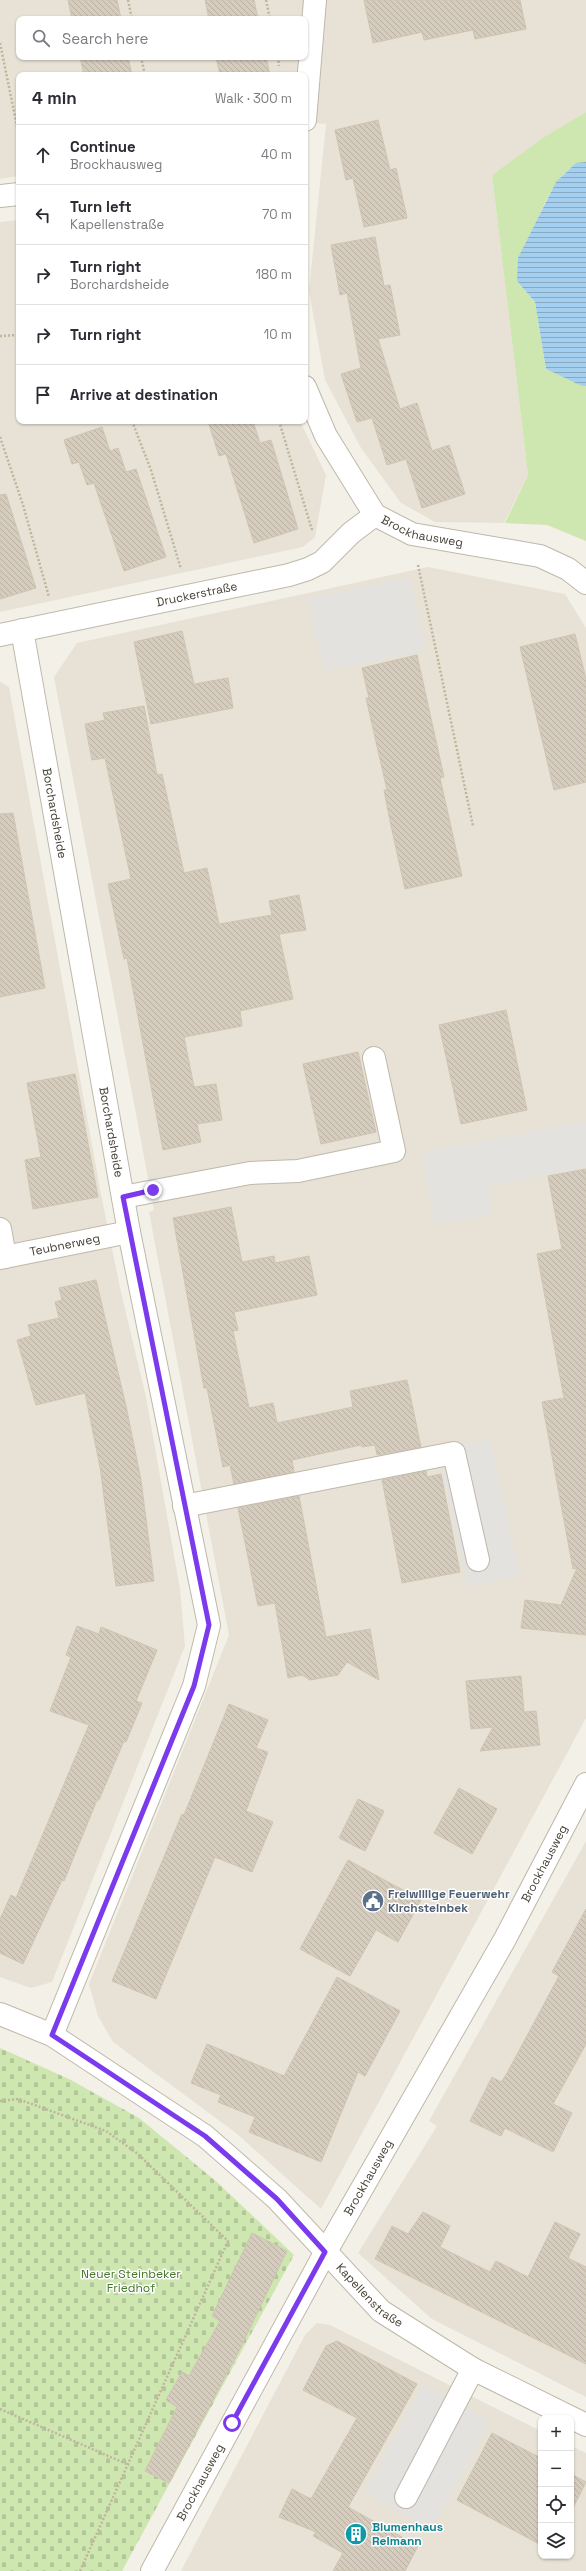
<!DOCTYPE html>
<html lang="en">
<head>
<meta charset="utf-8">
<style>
  body { margin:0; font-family:"Space Grotesk",sans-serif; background:#f7f7f7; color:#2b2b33 }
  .controls { position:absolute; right:12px; bottom:12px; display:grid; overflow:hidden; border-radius:8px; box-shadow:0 1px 3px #0004 }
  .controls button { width:36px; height:36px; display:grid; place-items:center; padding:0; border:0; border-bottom:1px solid #e1e1e2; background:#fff; color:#2b2b33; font:20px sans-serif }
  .stop { position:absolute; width:12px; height:12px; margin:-9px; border:3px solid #7c3aed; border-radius:50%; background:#fff }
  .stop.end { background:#7c3aed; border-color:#fff; box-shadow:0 1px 4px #0008 }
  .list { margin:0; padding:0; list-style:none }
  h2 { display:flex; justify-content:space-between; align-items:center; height:52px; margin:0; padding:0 16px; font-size:17px }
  h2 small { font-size:13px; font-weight:400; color:#7c7c81 }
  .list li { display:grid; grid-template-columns:26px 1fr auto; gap:12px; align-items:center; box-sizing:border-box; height:60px; padding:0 16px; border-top:1px solid #e1e1e2 }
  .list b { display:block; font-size:15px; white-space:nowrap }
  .list p { margin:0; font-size:13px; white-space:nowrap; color:#7c7c81 }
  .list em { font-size:13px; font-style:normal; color:#7c7c81 }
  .icon { flex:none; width:22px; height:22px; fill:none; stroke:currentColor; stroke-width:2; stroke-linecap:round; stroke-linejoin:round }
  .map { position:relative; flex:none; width:586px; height:2571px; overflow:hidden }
  .search { position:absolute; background:#fff; box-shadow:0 1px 3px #0004; left:16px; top:16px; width:292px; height:44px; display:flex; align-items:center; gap:10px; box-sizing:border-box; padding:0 14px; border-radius:8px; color:#7c7c81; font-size:15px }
  .panel { position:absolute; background:#fff; box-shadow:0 1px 3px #0004; left:16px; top:72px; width:292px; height:352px; border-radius:8px }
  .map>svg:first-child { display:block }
  .residential { fill:#e7e2d5; fill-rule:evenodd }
  .green { fill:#cee7b1 }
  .cemetery { fill:url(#cemetery-stones) }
  .parking { fill:#e4e2df }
  .water { fill:url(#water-rules) }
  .building { fill:url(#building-back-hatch); stroke:#cfc4b0 }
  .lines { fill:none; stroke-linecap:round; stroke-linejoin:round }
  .minor-casing { stroke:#bfb8aa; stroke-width:24 }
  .path { stroke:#c0b49c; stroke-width:2.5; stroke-dasharray:2 2; stroke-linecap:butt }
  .minor { stroke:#fff; stroke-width:22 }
  .route { stroke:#7c3aed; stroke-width:5 }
  .labels { text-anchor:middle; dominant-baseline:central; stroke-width:3; stroke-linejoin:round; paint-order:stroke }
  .street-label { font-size:12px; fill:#464036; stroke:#fff }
  .service-label { font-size:12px; font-weight:bold; fill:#4e5e75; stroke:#fff; text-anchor:start }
  .park-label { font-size:12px; fill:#46772a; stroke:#fff }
  .culture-label { font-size:12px; font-weight:bold; fill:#0d838f; stroke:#fff; text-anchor:start }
</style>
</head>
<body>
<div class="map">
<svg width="586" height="2571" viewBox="0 0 586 2571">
  <defs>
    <pattern id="cemetery-stones" width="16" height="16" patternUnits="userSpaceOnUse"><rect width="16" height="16" fill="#cee7b1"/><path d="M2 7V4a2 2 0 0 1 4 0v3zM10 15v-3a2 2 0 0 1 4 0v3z" fill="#b2c799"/></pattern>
    <pattern id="water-rules" width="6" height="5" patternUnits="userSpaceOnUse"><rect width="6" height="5" fill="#a5cfef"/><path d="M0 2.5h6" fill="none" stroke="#88a9c2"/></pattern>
    <pattern id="building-back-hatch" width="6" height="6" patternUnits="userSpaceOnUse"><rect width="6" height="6" fill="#d5ccbd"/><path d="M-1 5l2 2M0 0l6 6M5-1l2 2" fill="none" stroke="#b8b0a3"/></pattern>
  </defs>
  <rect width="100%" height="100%" fill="#f3f0e7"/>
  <g class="residential">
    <path d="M0 0H586V112L544 137 492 175 528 475 504 523 435 522 401 503 361 448 325 380 309 291 326 124 305 122V75H19V176L0 179ZM19 19H305V57H19Z"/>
    <path d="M19 220V421H300L326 475 315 537 303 547 0 612V222Z"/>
    <path d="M428 567 565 594 586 628V1718L321 2209 236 2133 113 2042 98 2016 89 1984 229 1635 149 1212 154 1210 54 677 77 643Z"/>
    <path d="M0 682 9 687 100 1189 120 1288 146 1397 180 1589 185 1646 52 1982 31 1988 0 1977Z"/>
    <path d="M586 1841V2397L432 2319 358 2253 437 2126 429 2121Z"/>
    <path d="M317 2323 330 2325 541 2431V2556H571V2446L586 2453V2571H181L305 2335Z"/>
  </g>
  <path class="green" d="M586 112V162C548 166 528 249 517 281L535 302 546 369 586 386V541L547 525 505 523 528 475 492 175 544 137Z"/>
  <path class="cemetery" d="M0 2048 69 2079 139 2118 217 2182 294 2255 122 2571H0Z"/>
  <g class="parking">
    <path d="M410 578 425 651 324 671 306 598Z"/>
    <path d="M586 1122V1167L487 1187 493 1215 435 1223 422 1152Z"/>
    <path d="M490 1439 520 1576 467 1587 438 1450Z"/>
    <path d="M422 2385 490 2421 432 2530 364 2493Z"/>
  </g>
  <path class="water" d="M586 162V386H582L546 369 535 302 517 281 518 258 556 182 576 163Z"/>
  <g class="building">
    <path d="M68 0H117L121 19H72Z"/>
    <path d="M205 0H254L258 19H209Z"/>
    <path d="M364 0H520L526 29 475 39 473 30 424 40 422 32 373 43Z"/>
    <path d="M80 57H128L132 75H84Z"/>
    <path d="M216 57H266L270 75H220Z"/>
    <path d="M378 120 390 170 396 168 407 218 364 227 353 178 346 180 335 130Z"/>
    <path d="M375 237 384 286 390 285 400 335 378 339 400 409 417 403 432 451 449 445 465 494 422 508 406 459 387 465 372 418 357 422 341 374 361 368 347 293 340 295 331 245Z"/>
    <path d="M208 421H253L260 443 271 440 298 529 254 543 226 454 219 456Z"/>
    <path d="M102 427 110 451 118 448 126 472 136 469 166 557 124 571 94 483 87 485 79 462 72 464 64 440Z"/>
    <path d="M6 494 36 588 0 599V495Z"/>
    <path d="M182 631 194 684 228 678 233 708 151 724 134 642Z"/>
    <path d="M575 634 586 679V782L554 790 520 647Z"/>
    <path d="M417 655 444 777 440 778 462 876 405 889 390 821 384 790H387L366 698H369L362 668Z"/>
    <path d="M144 706 157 775 162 774 184 873 207 868 219 924 272 915 269 901 299 895 306 930 279 934 293 999 240 1011 242 1026 184 1037 194 1087 216 1084 222 1120 197 1124 201 1142 163 1150 127 958 124 959 108 884 131 879 105 758 92 760 85 724 105 720 103 713Z"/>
    <path d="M13 813 45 988 0 997V814Z"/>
    <path d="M506 1010 527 1110 461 1124 439 1025Z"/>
    <path d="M358 1052 376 1132 321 1144 303 1064Z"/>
    <path d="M75 1074 98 1197 33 1209 25 1160 41 1157 27 1083Z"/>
    <path d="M586 1169V1635L521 1628 525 1600 561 1605 577 1568 573 1569 542 1402 564 1398 537 1254 562 1249 548 1176Z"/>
    <path d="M231 1207 242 1262 274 1256 275 1263 309 1256 317 1295 234 1312 238 1330 233 1331 249 1408 273 1403 277 1423 353 1407 350 1391 407 1380 421 1447 377 1455 375 1445 362 1447 361 1445 292 1460 294 1472 234 1484 230 1465 223 1467 207 1388H204L173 1218Z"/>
    <path d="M96 1280 126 1406 141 1480 154 1581 116 1586 100 1467 85 1393 36 1405 17 1340 31 1336 28 1325 59 1318 55 1302 62 1300 59 1288Z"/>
    <path d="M426 1471 427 1477 441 1474 460 1572 402 1583 382 1480Z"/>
    <path d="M299 1496 326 1637 370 1629 379 1680 347 1662 338 1675 310 1680 302 1675 288 1678 275 1603 258 1606 238 1508Z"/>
    <path d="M77 1626 99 1634 101 1627 157 1650 136 1701 142 1703 126 1742 124 1741 99 1800H97L64 1881 62 1880 23 1964 0 1953V1919L11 1895 16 1898 89 1725 50 1711 71 1657 66 1655Z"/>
    <path d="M521 1676 524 1712 536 1711 540 1745 480 1751 493 1727 471 1729 466 1681Z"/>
    <path d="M229 1704 268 1720 256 1748 268 1752 246 1811 273 1822 252 1872 215 1857 156 1999 112 1981 182 1814 184 1815Z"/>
    <path d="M459 1788 497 1809 472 1854 434 1833Z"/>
    <path d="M358 1799 384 1811 365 1851 339 1838Z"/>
    <path d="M348 1860 421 1900 398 1942 376 1930 350 1976 300 1949Z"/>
    <path d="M586 1909V2044L553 2104 572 2113 553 2152 505 2128 501 2136 470 2121 492 2077 501 2082 506 2075 559 1976 552 1972Z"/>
    <path d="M337 1977 400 2011 365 2076 358 2072 321 2162 249 2132 255 2117 218 2102 221 2095 191 2083 207 2044 284 2076Z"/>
    <path d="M423 2212 450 2226 440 2247 490 2272 496 2261 528 2277 555 2222 580 2234 568 2258 586 2267V2364L375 2259 392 2226 408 2234Z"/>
    <path d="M252 2233 287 2251 240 2349 169 2483 145 2471 177 2407 166 2400 182 2372 189 2376 220 2321 212 2316Z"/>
    <path d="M337 2341 417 2384 348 2507 418 2546 405 2571H333L343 2553 313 2536 316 2532 279 2517 292 2489 311 2499 357 2418 303 2390 326 2346Z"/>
    <path d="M492 2433 541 2458V2545L457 2500Z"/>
    <path d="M571 2474 586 2482 571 2512Z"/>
  </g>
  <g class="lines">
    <g class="minor-casing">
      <g id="minor">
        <path d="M305 120 315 0"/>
        <path d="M0 196 19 194"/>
        <path id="s1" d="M305 387 326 436 375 515 412 534 540 556 568 569 586 583"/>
        <path id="s2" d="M22 630 129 1232 209 1625 194 1686 52 2035"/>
        <path id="s3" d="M0 635 289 575 308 569 322 562 351 533 375 515"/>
        <path d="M123 1197 250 1173 298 1171 394 1151 374 1058"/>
        <path d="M0 1229 5 1257"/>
        <path id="s4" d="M0 1258 129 1232"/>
        <path d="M184 1506 454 1453 478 1560"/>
        <path id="s5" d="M0 2014 52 2035 205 2136 277 2199 381 2311 473 2369 586 2425"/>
        <path d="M406 2497 473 2369"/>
        <path id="s6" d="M152 2571 325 2253 505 1939 586 1784"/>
      </g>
    </g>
    <g class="path">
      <path d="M128 0 132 19"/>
      <path d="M266 0 270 19"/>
      <path d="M0 43 19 136"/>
      <path d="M141 57 145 75"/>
      <path d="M278 57 279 66"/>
      <path d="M0 336 19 335"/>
      <path d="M132 421 151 470 181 569"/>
      <path d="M279 421 312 530"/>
      <path d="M0 437 23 505 49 597"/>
      <path d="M418 565 473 826"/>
      <path d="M0 2101 18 2099 106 2131 138 2154 228 2241 80 2571"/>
      <path d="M0 2409 129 2465"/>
    </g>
    <use href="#minor" class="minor"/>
  </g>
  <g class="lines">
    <path class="route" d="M153 1190 123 1197 209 1625 194 1686 52 2035 205 2136 277 2199 325 2252 232 2423"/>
  </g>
  <defs>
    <g id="civic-disc" transform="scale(1.15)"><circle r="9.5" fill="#5c6f8a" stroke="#fff"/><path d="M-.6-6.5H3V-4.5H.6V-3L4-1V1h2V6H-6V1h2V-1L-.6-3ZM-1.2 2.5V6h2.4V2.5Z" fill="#fff"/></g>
    <g id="building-disc" transform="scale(1.15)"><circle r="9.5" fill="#0f9aa8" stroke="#fff"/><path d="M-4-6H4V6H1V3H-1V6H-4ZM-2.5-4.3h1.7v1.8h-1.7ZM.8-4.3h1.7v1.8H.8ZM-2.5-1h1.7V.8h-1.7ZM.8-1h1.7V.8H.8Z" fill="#fff"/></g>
  </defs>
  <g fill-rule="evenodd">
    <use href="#civic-disc" x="373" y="1901"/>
    <use href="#building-disc" x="356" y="2534"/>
  </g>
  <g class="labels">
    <g class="street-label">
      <text stroke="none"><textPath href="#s1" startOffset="197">Brockhausweg</textPath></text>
      <text stroke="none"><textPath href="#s3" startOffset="201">Druckerstraße</textPath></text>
      <text stroke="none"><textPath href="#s2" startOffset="186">Borchardsheide</textPath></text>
      <text stroke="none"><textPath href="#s2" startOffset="510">Borchardsheide</textPath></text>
      <text stroke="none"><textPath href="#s4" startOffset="66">Teubnerweg</textPath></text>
      <text stroke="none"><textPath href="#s6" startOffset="809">Brockhausweg</textPath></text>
      <text stroke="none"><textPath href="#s6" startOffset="449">Brockhausweg</textPath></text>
      <text stroke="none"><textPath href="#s5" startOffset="469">Kapellenstraße</textPath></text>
      <text stroke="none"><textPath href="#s6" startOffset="101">Brockhausweg</textPath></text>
    </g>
    <g class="service-label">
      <text x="388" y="1894">Freiwillige Feuerwehr<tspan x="388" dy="14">Kirchsteinbek</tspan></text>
    </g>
    <g class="park-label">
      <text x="131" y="2274">Neuer Steinbeker<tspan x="131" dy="14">Friedhof</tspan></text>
    </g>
    <g class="culture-label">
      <text x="372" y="2527">Blumenhaus<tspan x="372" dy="14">Reimann</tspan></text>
    </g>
  </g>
</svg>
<div class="controls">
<button>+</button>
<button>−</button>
<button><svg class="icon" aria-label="locate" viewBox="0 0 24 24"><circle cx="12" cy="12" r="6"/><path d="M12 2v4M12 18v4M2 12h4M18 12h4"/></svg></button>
<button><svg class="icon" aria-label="layers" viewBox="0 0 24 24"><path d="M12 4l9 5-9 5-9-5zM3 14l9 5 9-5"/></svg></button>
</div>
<div class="stop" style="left:232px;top:2423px"></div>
<div class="stop end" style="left:153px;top:1190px"></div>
<div class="search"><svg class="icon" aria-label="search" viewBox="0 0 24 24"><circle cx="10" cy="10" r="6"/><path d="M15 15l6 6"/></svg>Search here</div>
<section class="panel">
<h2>4 min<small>Walk · 300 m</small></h2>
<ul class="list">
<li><svg class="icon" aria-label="ahead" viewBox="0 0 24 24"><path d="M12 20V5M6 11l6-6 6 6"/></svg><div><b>Continue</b><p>Brockhausweg</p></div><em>40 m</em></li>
<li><svg class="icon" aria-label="left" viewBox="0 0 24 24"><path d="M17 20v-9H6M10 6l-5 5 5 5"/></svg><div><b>Turn left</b><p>Kapellenstraße</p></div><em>70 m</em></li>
<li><svg class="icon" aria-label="right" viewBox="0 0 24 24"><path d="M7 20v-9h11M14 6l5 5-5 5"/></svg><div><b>Turn right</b><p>Borchardsheide</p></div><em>180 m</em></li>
<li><svg class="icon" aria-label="right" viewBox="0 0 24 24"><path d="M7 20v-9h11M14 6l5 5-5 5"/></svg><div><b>Turn right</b></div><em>10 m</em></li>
<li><svg class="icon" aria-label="arrive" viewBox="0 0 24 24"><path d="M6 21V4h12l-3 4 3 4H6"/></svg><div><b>Arrive at destination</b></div></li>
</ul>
</section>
</div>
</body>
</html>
